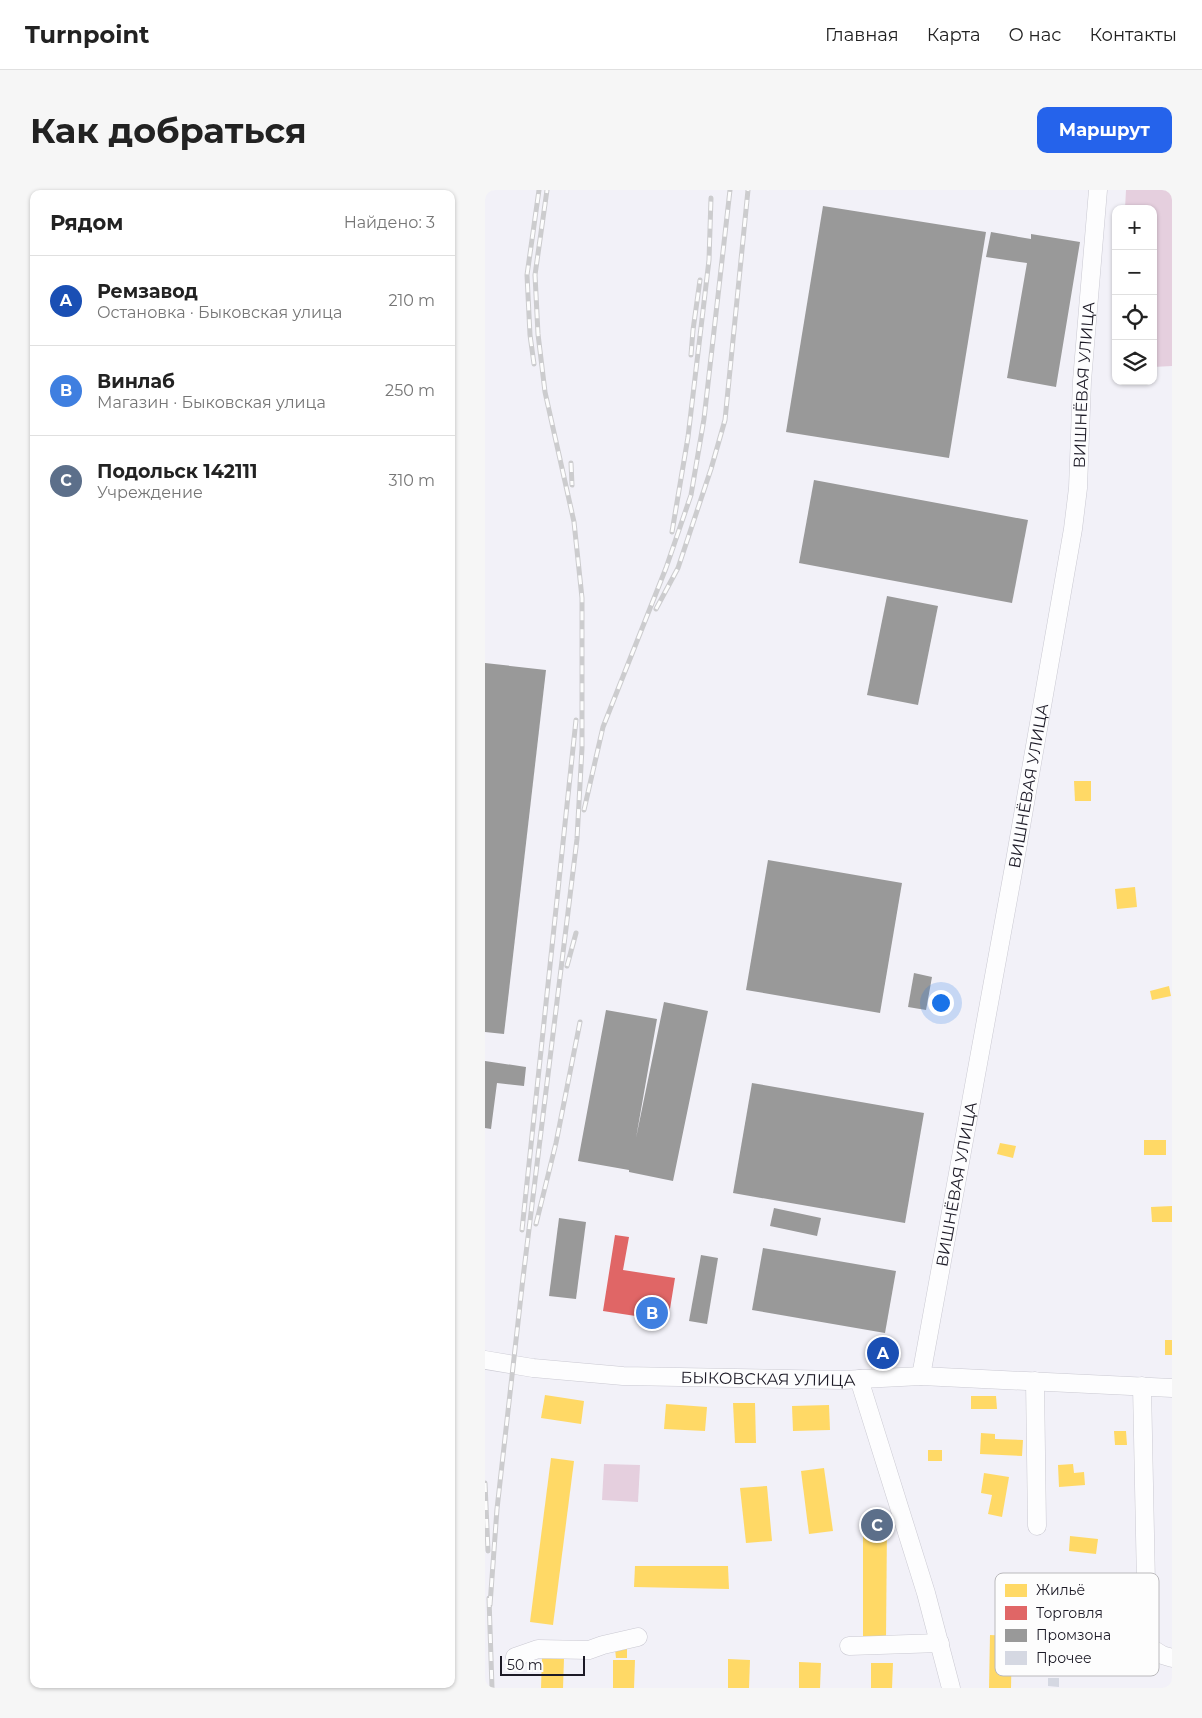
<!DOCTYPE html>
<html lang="ru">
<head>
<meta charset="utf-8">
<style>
  body { margin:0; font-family:Montserrat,sans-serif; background:#f6f6f6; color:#222 }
  .controls { position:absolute; right:15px; top:15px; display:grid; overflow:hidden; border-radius:10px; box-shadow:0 1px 4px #0004 }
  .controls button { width:45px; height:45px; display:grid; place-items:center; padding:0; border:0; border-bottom:1px solid #e0e0e0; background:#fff; color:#222; font:25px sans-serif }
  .scale { position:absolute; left:15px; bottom:12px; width:85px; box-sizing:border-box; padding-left:5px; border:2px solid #1c1a26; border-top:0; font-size:14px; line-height:18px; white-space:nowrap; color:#1c1a26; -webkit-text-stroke:4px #fdfdfd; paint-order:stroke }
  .you { position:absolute; left:455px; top:812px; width:18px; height:18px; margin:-12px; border:4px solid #fff; border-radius:50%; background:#1a73e8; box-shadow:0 0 0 8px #1a73e833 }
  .badge { display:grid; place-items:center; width:32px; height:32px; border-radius:50%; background:#2563eb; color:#fff; font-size:16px; font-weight:700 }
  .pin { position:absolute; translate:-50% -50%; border:2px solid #fff; box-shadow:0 1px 5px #0006 }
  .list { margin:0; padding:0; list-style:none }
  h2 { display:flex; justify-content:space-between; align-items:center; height:65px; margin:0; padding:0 20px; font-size:21px }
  h2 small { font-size:16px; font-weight:400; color:#767676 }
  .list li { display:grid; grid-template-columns:32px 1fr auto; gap:15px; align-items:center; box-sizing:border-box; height:90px; padding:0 20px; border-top:1px solid #e0e0e0 }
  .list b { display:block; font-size:19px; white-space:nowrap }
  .list p { margin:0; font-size:16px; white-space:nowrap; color:#767676 }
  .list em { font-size:16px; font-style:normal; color:#767676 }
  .icon { flex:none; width:28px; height:28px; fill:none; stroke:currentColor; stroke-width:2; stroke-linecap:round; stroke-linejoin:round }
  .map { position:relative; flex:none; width:687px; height:1498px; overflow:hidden; border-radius:10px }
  header { display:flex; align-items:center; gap:30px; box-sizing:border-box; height:70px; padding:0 25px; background:#fff; border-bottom:1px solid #e0e0e0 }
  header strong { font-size:24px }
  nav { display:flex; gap:28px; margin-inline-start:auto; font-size:18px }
  .intro { display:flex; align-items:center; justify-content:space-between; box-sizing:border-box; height:120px; padding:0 30px }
  h1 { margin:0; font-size:35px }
  .button { padding:12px 22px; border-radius:10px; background:#2563eb; color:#fff; font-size:18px; font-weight:700 }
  main { display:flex; gap:30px; padding:0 30px }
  aside { flex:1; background:#fff; border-radius:10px; box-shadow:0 1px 4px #0004 }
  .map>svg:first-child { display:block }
  .green { fill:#e5cfde }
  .homes { fill:#ffd966 }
  .shops { fill:#e06666 }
  .industry { fill:#999 }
  .building { fill:#d5d8e2 }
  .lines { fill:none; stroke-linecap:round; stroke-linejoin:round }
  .minor-casing { stroke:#cac9d2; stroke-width:19 }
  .minor { stroke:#fdfdfe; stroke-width:18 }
  .rail-casing { stroke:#ccccce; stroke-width:5 }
  .rail { stroke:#fdfdfd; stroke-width:3; stroke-dasharray:9; stroke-linecap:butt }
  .labels { text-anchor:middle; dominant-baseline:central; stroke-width:5; stroke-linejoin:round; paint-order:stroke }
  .street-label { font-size:16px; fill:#1c1a26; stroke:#fdfdfd }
  .key { fill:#fdfdfd; stroke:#bab9bc; stroke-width:1 }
  .key-label { font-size:14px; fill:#1c1a26 }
</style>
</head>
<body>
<header>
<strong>Turnpoint</strong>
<nav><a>Главная</a><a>Карта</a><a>О нас</a><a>Контакты</a></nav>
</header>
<div class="intro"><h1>Как добраться</h1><a class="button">Маршрут</a></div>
<main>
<aside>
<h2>Рядом<small>Найдено: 3</small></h2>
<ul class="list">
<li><span class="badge" style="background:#1a4fb4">A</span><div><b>Ремзавод</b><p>Остановка · Быковская улица</p></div><em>210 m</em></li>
<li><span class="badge" style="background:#3f7fe0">B</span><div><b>Винлаб</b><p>Магазин · Быковская улица</p></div><em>250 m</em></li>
<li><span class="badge" style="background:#5c6f8a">C</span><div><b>Подольск 142111</b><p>Учреждение</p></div><em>310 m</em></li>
</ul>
</aside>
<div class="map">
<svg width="687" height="1498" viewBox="0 0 687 1498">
  <rect width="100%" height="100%" fill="#f2f1f8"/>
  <g class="green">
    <path d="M641 0H687V176L668 177V19H640Z"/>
    <path d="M119 1274 155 1275 153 1312 117 1310Z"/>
  </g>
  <g class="homes">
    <path d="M589 591H606V611H590Z"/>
    <path d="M650 697 652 717 632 719 630 699Z"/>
    <path d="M684 796 686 806 667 810 665 801Z"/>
    <rect x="659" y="950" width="22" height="15"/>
    <path d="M515 953 531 956 528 968 512 964Z"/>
    <path d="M687 1016V1032H667L666 1017Z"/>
    <rect x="680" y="1150" width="7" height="15"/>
    <path d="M60 1205 99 1211 96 1234 56 1228Z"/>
    <path d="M486 1206H511L512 1219H486Z"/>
    <path d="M248 1213H270L271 1253H250Z"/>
    <path d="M181 1214 222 1217 220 1241 179 1239Z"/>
    <path d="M344 1215 345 1240 308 1241 307 1216Z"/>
    <path d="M629 1241H641L642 1255H630Z"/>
    <path d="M496 1243 510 1244V1249L538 1250 537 1266 495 1264Z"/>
    <rect x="443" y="1260" width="14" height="11"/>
    <path d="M66 1268 89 1271 68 1435 45 1432Z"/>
    <path d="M588 1274 589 1283 599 1282 600 1295 574 1297 573 1275Z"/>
    <path d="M339 1278 348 1341 324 1344 316 1281Z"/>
    <path d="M499 1283 524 1287 517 1327 503 1324 507 1305 496 1303Z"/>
    <path d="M282 1296 287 1351 261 1353 255 1298Z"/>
    <path d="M378 1335H402L401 1448H378Z"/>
    <path d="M585 1346 613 1349 611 1364 584 1361Z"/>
    <path d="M150 1376H243L244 1399 149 1397Z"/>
    <path d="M505 1445 527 1446 526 1498H504Z"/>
    <path d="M130 1459H142V1468H131Z"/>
    <path d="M57 1468 79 1469 78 1498H56Z"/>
    <path d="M243 1469 265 1470 264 1498H243Z"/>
    <path d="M128 1470H150L149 1498H128Z"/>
    <path d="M314 1472 336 1473 335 1498H314Z"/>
    <path d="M386 1473H408L407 1498H386Z"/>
  </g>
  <path class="shops" d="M130 1045 144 1047 138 1080 190 1088 183 1131 118 1121Z"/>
  <g class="industry">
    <path d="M338 16 501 42 464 268 301 242Z"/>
    <path d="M506 42 546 49V44L595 52 571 197 522 188 542 73 501 67Z"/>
    <path d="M329 290 543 330 527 413 314 373Z"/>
    <path d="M402 406 453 416 433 515 382 505Z"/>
    <path d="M0 473 61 480 19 844 0 842Z"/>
    <path d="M283 670 417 693 395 823 261 800Z"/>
    <path d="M429 783 447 787 441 820 423 817Z"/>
    <path d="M179 812 223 821 188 991 144 982V980L93 971 121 820 172 829 151 948Z"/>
    <path d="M0 871 41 877 39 896 12 893 6 939 0 938Z"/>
    <path d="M267 893 439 923 420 1033 248 1003Z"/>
    <path d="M289 1018 336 1028 332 1046 285 1036Z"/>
    <path d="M74 1028 101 1032 91 1109 64 1106Z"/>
    <path d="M278 1058 411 1081 400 1143 267 1120Z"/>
    <path d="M216 1065 233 1068 222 1134 204 1131Z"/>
  </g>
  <path class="building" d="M563 1488H574V1497L563 1496Z"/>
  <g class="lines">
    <g class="minor-casing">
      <g id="minor">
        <path id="s1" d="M0 1170 48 1178 138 1186 357 1190 436 1186 687 1198"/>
        <path id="s2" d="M436 1186 528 682 588 339 593 298 597 191 613 0"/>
        <path d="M374 1189 441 1403 466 1498"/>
        <path d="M550 1191 552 1336"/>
        <path d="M657 1196 661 1394 658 1441 661 1455 677 1465 687 1468"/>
        <path d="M364 1456 455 1453"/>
        <path d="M30 1467 53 1459 104 1460 118 1455 153 1447"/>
      </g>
    </g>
    <use href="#minor" class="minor"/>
    <g class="rail-casing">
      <g id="rail">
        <path d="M206 165 208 140 215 90"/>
        <path d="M49 174 45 145 42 85 54 0"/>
        <path d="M86 273 87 295"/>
        <path d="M187 342 203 247 224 70 226 8"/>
        <path d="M171 419 193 378 226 279 240 230 263 0"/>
        <path d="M99 620 118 537 181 378 206 305 219 229 245 0"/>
        <path d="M82 776 91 743"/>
        <path d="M51 1034 71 953 95 832"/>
        <path d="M37 1040 91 530"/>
        <path d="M0 1293 3 1361"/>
        <path d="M4 1408 7 1498"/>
        <path d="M5 1415 12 1319 38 1088 92 649 97 558V408L89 332 60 202 53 144 50 85 62 0"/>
      </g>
    </g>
    <use href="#rail" class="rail"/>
  </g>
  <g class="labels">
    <g class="street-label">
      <text stroke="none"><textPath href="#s2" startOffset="1005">ВИШНЁВАЯ УЛИЦА</textPath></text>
      <text stroke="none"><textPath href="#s2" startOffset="600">ВИШНЁВАЯ УЛИЦА</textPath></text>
      <text stroke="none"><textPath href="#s2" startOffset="195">ВИШНЁВАЯ УЛИЦА</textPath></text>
      <text stroke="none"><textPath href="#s1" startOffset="284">БЫКОВСКАЯ УЛИЦА</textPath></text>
    </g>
  </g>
  <rect x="510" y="1383" width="164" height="103" rx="8" class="key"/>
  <rect x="520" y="1394" width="22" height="13" fill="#ffd966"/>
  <rect x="520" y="1416" width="22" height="14" fill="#e06666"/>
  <rect x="520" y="1439" width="22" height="13" fill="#999"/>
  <rect x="520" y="1461" width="22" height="14" fill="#d5d8e2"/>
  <g class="key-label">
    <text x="551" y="1405">Жильё</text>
    <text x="551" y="1428">Торговля</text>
    <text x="551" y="1450">Промзона</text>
    <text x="551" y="1473">Прочее</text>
  </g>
</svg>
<div class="controls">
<button>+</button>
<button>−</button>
<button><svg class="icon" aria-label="locate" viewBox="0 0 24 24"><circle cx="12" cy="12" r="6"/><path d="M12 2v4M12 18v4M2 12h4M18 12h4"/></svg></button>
<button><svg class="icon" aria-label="layers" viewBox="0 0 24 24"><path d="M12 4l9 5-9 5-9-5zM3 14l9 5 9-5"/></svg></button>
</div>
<div class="scale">50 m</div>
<div class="you"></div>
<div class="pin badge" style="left:398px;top:1163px;background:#1a4fb4">A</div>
<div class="pin badge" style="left:167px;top:1123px;background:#3f7fe0">B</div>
<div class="pin badge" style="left:392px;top:1335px;background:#5c6f8a">C</div>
</div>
</main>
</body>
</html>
